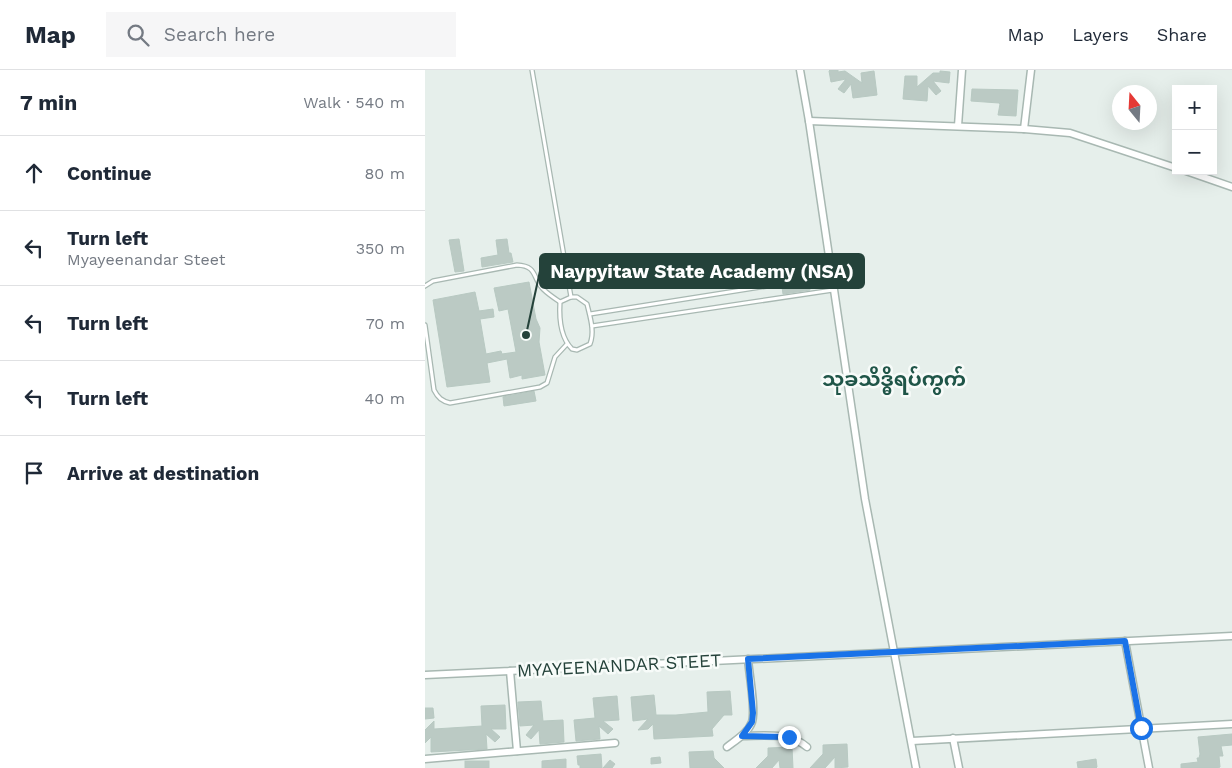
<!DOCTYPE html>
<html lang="en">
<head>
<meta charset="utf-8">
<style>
  body { margin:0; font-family:"Work Sans","Noto Sans Myanmar",sans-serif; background:#f6f6f7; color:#1f2937 }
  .controls { position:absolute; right:15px; top:15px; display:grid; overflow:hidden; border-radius:0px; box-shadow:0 5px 20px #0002 }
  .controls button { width:45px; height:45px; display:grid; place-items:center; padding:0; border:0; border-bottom:1px solid #e0e1e3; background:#fff; color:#1f2937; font:25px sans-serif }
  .compass { position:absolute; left:687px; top:15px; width:45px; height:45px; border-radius:50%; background:#fff; box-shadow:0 5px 20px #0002; rotate:342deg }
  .stop { position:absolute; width:15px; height:15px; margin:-11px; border:4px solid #1a73e8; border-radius:50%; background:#fff }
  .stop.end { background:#1a73e8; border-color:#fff; box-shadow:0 1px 5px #0008 }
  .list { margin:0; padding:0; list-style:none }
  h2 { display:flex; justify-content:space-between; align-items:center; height:65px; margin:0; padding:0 20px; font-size:21px }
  h2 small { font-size:16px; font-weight:400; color:#747a83 }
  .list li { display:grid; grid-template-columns:32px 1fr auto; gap:15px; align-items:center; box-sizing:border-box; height:75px; padding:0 20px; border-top:1px solid #e0e1e3 }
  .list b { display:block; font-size:19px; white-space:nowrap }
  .list p { margin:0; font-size:16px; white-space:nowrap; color:#747a83 }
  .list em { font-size:16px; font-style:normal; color:#747a83 }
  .icon { flex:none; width:28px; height:28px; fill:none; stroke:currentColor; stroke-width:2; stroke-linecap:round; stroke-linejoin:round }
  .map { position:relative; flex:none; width:807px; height:698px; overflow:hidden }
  header { display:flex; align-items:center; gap:30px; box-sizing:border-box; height:70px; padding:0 25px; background:#fff; border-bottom:1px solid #e0e1e3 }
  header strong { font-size:24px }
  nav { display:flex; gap:28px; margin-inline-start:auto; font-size:18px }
  .search { width:350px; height:45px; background:#f6f6f7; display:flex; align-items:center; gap:12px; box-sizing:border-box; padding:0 18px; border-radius:0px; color:#747a83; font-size:19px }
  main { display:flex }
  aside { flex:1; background:#fff }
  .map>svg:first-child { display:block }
  .building { fill:#bbcac4; stroke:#b8c9c2 }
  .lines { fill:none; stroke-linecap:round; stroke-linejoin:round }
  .service-casing { stroke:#a8b8b2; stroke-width:5.5 }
  .minor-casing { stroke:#a8b8b2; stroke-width:9 }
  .service { stroke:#fff; stroke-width:3 }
  .minor { stroke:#fff; stroke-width:6 }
  .route { stroke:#1a73e8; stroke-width:6 }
  .labels { text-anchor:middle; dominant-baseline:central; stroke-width:5; stroke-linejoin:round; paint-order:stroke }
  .street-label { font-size:18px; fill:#24423a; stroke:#f7fbf9 }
  .quarter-label { font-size:20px; font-weight:bold; fill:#1f5548; stroke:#f7fbf9 }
  .leader { fill:none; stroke:#24423a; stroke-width:2 }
  .callout-dot { fill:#24423a; stroke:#f7fbf9; stroke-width:2 }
  .callout { fill:#24423a; stroke:#24423a; stroke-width:2 }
  .callout-label { font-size:19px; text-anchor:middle; font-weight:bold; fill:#fff }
</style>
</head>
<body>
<header>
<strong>Map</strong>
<div class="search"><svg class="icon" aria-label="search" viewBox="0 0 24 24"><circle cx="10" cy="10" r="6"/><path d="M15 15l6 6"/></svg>Search here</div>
<nav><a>Map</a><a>Layers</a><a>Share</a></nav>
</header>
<main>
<aside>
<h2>7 min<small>Walk · 540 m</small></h2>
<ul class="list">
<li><svg class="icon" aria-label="ahead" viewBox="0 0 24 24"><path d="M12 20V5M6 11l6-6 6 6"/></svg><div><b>Continue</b></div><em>80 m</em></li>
<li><svg class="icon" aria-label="left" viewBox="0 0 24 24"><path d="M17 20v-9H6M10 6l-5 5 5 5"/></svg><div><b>Turn left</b><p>Myayeenandar Steet</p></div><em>350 m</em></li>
<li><svg class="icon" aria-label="left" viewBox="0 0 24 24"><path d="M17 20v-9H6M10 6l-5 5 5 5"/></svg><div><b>Turn left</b></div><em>70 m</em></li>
<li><svg class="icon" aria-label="left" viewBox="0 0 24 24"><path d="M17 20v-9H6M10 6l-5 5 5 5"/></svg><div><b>Turn left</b></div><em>40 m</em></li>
<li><svg class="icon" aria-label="arrive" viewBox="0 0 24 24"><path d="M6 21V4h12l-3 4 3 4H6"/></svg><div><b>Arrive at destination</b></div></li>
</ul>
</aside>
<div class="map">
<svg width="807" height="698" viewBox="0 0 807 698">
  <rect width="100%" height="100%" fill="#e6efeb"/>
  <g class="building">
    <path d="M405 0H413V2L420 1 437 13 436 3 449 1 452 25 428 28 426 14 419 23 413 19 421 9 406 12 404 1Z"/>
    <path d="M515 1 525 2 524 13 508 11 516 21 511 25 503 16 502 31 478 29 480 6H492V17L508 3H515Z"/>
    <path d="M547 19 593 20 591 46 573 45 575 34 574 33 546 31Z"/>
    <path d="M34 169 39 201 30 202 24 170Z"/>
    <path d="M82 169 84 183H86L88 192 57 197 56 188 73 185 71 170Z"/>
    <path d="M104 212 111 249 115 258 114 272 120 305 97 309V305L85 308 82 289 62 293 65 312 22 317 8 230 50 222 54 241 68 239 69 247 55 249 61 284 76 281 77 284 91 282 83 239 74 241 69 218Z"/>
    <path d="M384 213 385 220 358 224 357 217Z"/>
    <path d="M109 321 111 331 79 336 78 327Z"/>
    <path d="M305 621 307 645H299L287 659 288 666 229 669 228 654 223 659 213 660 223 649 208 651 206 627 229 625 231 645H251L283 642 282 622Z"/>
    <path d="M192 626 194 650 178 651 188 659 183 664 174 656 175 669 151 671 149 650 170 648 168 628Z"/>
    <path d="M116 631 118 651 138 650 139 672 115 674 114 660 106 669 101 665 109 655 95 656 93 632Z"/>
    <path d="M80 635 81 659H66L75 667 70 672 61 664 62 679 6 682V667L0 673V660L9 651V659L57 656 56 636Z"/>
    <path d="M0 638H8L9 648 0 649Z"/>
    <path d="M807 664V675L796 676 798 686H794L795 697 793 698H756V694L773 692 772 688H774L775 684 773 667Z"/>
    <path d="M422 674 423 697 410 698V687L400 698H385L398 684V675Z"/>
    <path d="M367 677 368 698H355L354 690 347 698H331L343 686V678Z"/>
    <path d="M288 681 289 688 299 698H265L264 682Z"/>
    <path d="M176 684 177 698H155V695H153L152 686Z"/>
    <path d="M235 687 236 693 226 694V688Z"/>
    <path d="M141 689V698H117V691Z"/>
    <path d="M671 689 672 697 671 698H653L652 692Z"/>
    <path d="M185 690 190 694 187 698H178Z"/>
    <rect x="40" y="691" width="24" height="7"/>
  </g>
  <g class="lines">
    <g class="service-casing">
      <g id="service">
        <path d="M107 0 146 227"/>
        <path d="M0 216 8 211 92 195C113 196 107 208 118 219 123 224 129 228 135 232"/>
        <path d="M146 227H152L162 234C165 247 170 261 165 274L152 280 147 279C136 268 134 248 135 232Z"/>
        <path d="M165 244 406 206"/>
        <path d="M0 255 9 320C13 328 17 331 25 333L115 317 122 313 130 287 142 274"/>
        <path d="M167 256 408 220"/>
      </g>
    </g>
    <g class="minor-casing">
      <g id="minor">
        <path d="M375 0 384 51 440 429 491 698"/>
        <path d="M384 51 599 59 645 63 751 98"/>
        <path d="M533 56 537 0"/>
        <path d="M599 59 606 0"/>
        <path d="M761 101 807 117"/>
        <path d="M700 571 724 698"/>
        <path d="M85 601 92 681"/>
        <path d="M0 605 807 566"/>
        <path d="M317 666C338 666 365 662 382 677"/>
        <path d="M528 668 534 698"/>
        <path d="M487 671 807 654"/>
        <path d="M302 677C311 670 323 663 327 652 331 639 324 604 323 589"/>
        <path d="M0 689 190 673"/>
      </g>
    </g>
    <use href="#service" class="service"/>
    <use href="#minor" class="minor"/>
  </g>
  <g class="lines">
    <path class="route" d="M364 667 317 666 327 652 328 643 323 589 700 571 716 658"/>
  </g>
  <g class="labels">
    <g class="street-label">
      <text transform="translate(194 595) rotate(-3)">MYAYEENANDAR STEET</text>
    </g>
    <g class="quarter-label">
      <text x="469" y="309">သုခသိဒ္ဓိရပ်ကွက်</text>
    </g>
  </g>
  <path class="leader" d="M101 265L115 201"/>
  <circle class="callout-dot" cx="101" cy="265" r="5"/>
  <rect class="callout" x="115" y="184" width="324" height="34" rx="5"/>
  <g class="callout-label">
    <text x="277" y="208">Naypyitaw State Academy (NSA)</text>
  </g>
</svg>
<div class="controls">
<button>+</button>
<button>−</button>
</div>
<svg class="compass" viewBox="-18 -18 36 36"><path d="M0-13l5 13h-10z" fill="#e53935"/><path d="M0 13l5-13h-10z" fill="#747a83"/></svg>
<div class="stop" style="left:716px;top:658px"></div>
<div class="stop end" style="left:364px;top:667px"></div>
</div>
</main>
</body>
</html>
